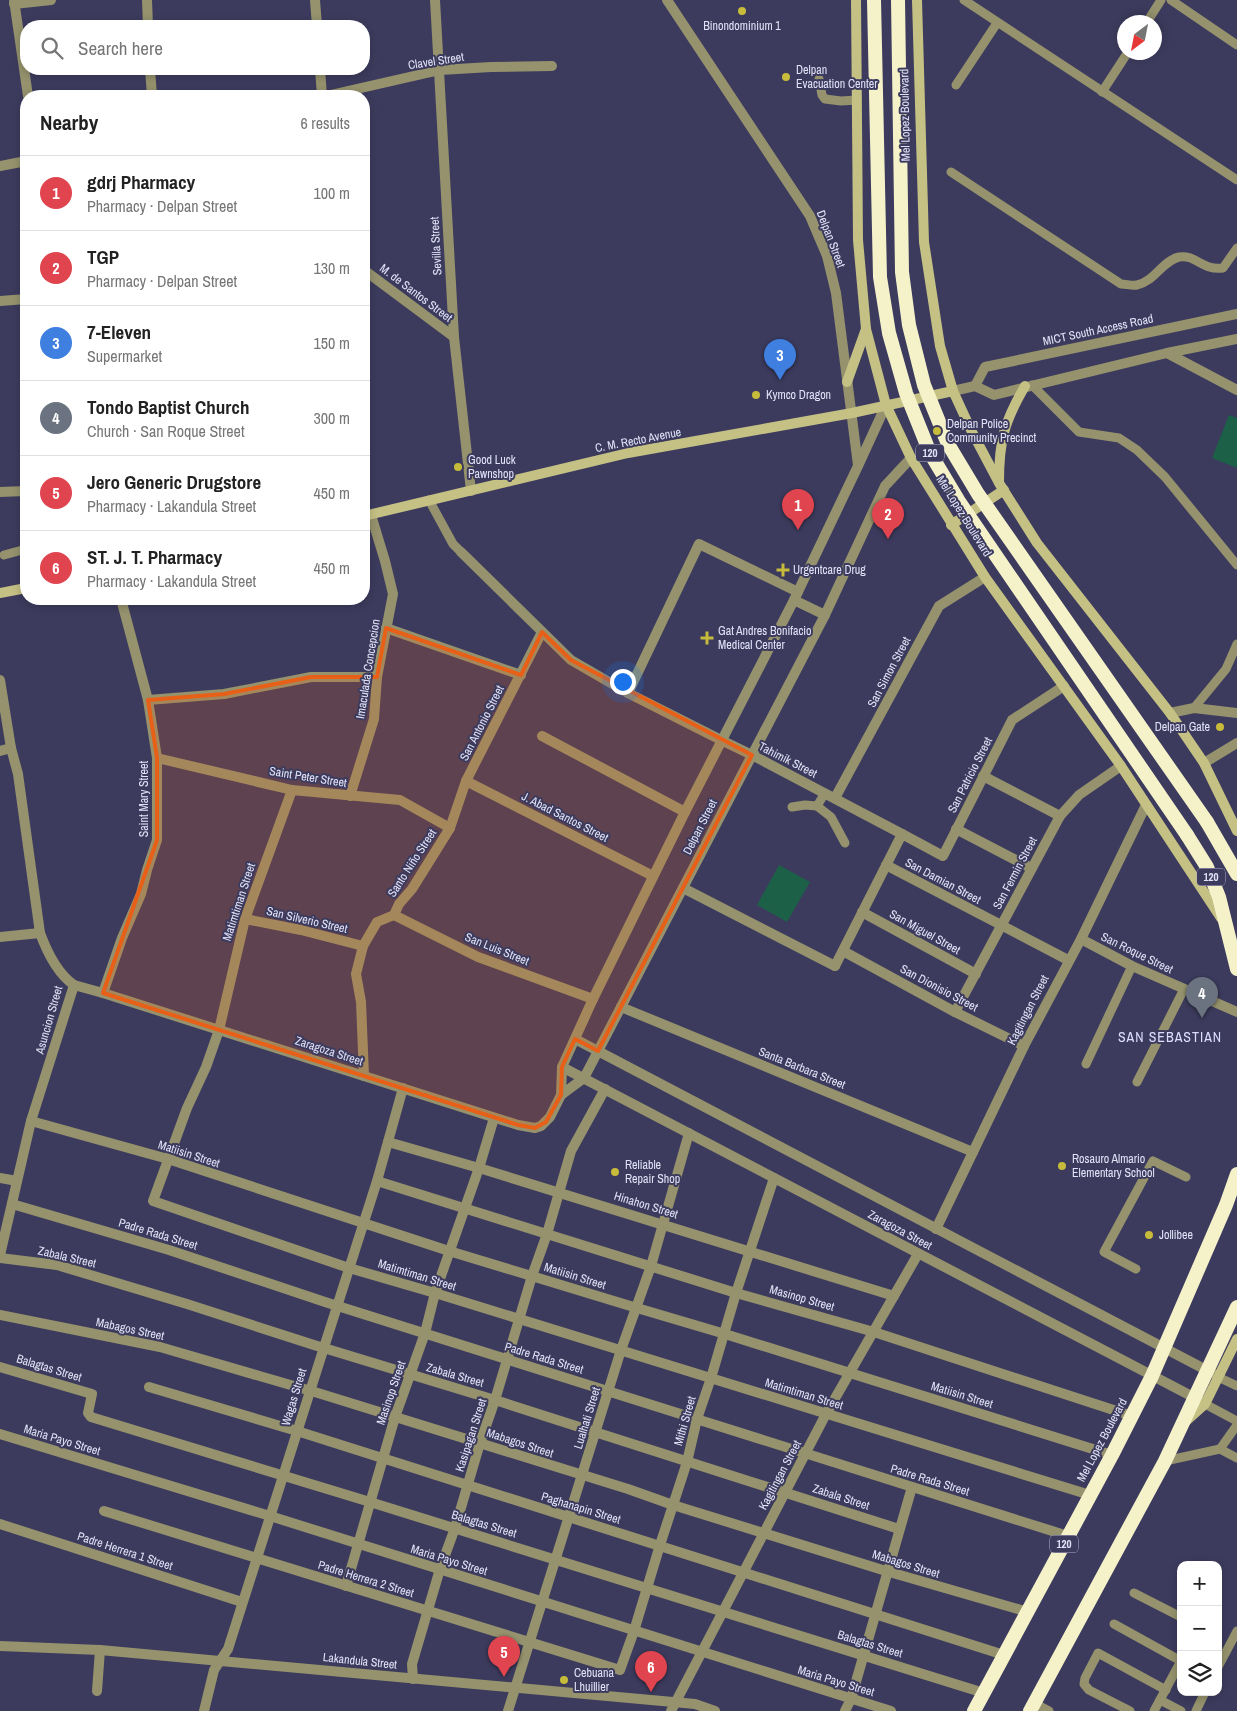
<!DOCTYPE html>
<html lang="en">
<head>
<meta charset="utf-8">
<style>
  body { margin:0; font-family:"Archivo Narrow",sans-serif; background:#f6f6f6; color:#222 }
  .controls { position:absolute; right:15px; bottom:15px; display:grid; overflow:hidden; border-radius:10px; box-shadow:0 2px 8px #0003 }
  .controls button { width:45px; height:45px; display:grid; place-items:center; padding:0; border:0; border-bottom:1px solid #e0e0e0; background:#fff; color:#222; font:25px sans-serif }
  .compass { position:absolute; left:1117px; top:15px; width:45px; height:45px; border-radius:50%; background:#fff; box-shadow:0 2px 8px #0003; rotate:212deg }
  .you { position:absolute; left:622px; top:681px; width:18px; height:18px; margin:-12px; border:4px solid #fff; border-radius:50%; background:#1a73e8; box-shadow:0 0 0 8px #1a73e833 }
  .badge { display:grid; place-items:center; width:32px; height:32px; border-radius:50%; background:#d93025; color:#fff; font-size:16px; font-weight:700 }
  .pin { position:absolute; translate:-50% -41px; filter:drop-shadow(0 1px 2px #0008) }
  .pin::after { content:''; position:absolute; top:26px; width:18px; height:15px; background:inherit; clip-path:polygon(0 0,100% 0,50% 100%) }
  .list { margin:0; padding:0; list-style:none }
  h2 { display:flex; justify-content:space-between; align-items:center; height:65px; margin:0; padding:0 20px; font-size:21px }
  h2 small { font-size:16px; font-weight:400; color:#767676 }
  .list li { display:grid; grid-template-columns:32px 1fr auto; gap:15px; align-items:center; box-sizing:border-box; height:75px; padding:0 20px; border-top:1px solid #e0e0e0 }
  .list b { display:block; font-size:19px; white-space:nowrap }
  .list p { margin:0; font-size:16px; white-space:nowrap; color:#767676 }
  .list em { font-size:16px; font-style:normal; color:#767676 }
  .icon { flex:none; width:28px; height:28px; fill:none; stroke:currentColor; stroke-width:2; stroke-linecap:round; stroke-linejoin:round }
  .map { position:relative; flex:none; width:1237px; height:1711px; overflow:hidden }
  .search { position:absolute; background:#fff; box-shadow:0 2px 8px #0003; left:20px; top:20px; width:350px; height:55px; display:flex; align-items:center; gap:12px; box-sizing:border-box; padding:0 18px; border-radius:20px; color:#767676; font-size:19px }
  .panel { position:absolute; background:#fff; box-shadow:0 2px 8px #0003; left:20px; top:90px; width:350px; height:515px; border-radius:20px }
  .map>svg:first-child { display:block }
  .green { fill:#1c6047 }
  .lines { fill:none; stroke-linecap:round; stroke-linejoin:round }
  .service { stroke:#95926d; stroke-width:9 }
  .pedestrian { stroke:#95926d; stroke-width:10 }
  .minor { stroke:#95926d; stroke-width:10 }
  .tertiary { stroke:#95926d; stroke-width:10 }
  .secondary { stroke:#c5c184; stroke-width:10 }
  .trunk { stroke:#f5f2ca; stroke-width:14 }
  .trunk-bridge { stroke:#f5f2ca; stroke-width:14 }
  .marked { fill:#e86018; fill-opacity:0.2; stroke:#e86018; stroke-width:4; stroke-linejoin:round }
  .poi-dot { fill:#c7bb3c; stroke:#3c3b5d; stroke-width:2 }
  .labels { text-anchor:middle; dominant-baseline:central; stroke-width:4; stroke-linejoin:round; paint-order:stroke }
  .shield { fill:#3c3b5d; stroke:#b0b1ca; stroke-width:1 }
  .shield-label { font-size:11px; font-weight:bold; fill:#e2e3f8 }
  .poi-label { font-size:12px; fill:#e2e3f8; stroke:#3c3b5d; text-anchor:start }
  .street-label { font-size:12px; fill:#e2e3f8; stroke:#3c3b5d }
  .neighbourhood-label { font-size:14px; letter-spacing:1px; fill:#dcddff; stroke:#3c3b5d }
</style>
</head>
<body>
<div class="map">
<svg width="1237" height="1711" viewBox="0 0 1237 1711">
  <rect width="100%" height="100%" fill="#3c3b5d"/>
  <g class="green">
    <path d="M1229 415 1237 418V468L1212 458Z"/>
    <path d="M779 865 810 882 787 922 757 905Z"/>
  </g>
  <g class="lines">
    <g class="service">
      <path d="M964 0 1237 180"/>
      <path d="M1171 0 1237 45"/>
      <path d="M1147 22 1161 0"/>
      <path d="M819 79 822 95 825 99 841 101 857 100"/>
      <path d="M956 85 997 23"/>
      <path d="M1102 92 1128 52"/>
      <path d="M951 172 1121 284C1126 284 1132 286 1137 285 1155 281 1162 261 1179 257 1196 254 1202 271 1223 268L1237 248"/>
      <path d="M1032 385 1079 432 1119 438 1137 450 1165 477 1237 565"/>
      <path d="M429 500 453 544 461 552"/>
      <path d="M4 555 26 549"/>
      <path d="M1194 708 1226 669 1237 644"/>
      <path d="M825 793 817 806 831 817 845 843"/>
      <path d="M792 807 805 805 817 806"/>
      <path d="M1086 1064 1132 966"/>
      <path d="M1137 1082 1184 989"/>
      <path d="M1136 1269 1104 1252 1153 1161 1186 1177"/>
      <path d="M1218 1377 1237 1386"/>
      <path d="M1205 1404 1237 1421"/>
      <path d="M1220 1449 1237 1425"/>
      <path d="M1165 1461 1220 1449 1237 1458"/>
      <path d="M1134 1593 1181 1617"/>
      <path d="M1114 1624 1181 1661"/>
      <path d="M1218 1667 1237 1631"/>
      <path d="M1160 1700 1181 1711"/>
      <path d="M1034 1703 1049 1711"/>
      <path d="M1130 1711 1089 1690 1084 1684 1085 1678 1098 1653 1166 1690"/>
      <path d="M1154 1711 1181 1661"/>
      <path d="M1196 1711 1205 1692"/>
    </g>
    <g class="pedestrian">
      <path d="M386 628 521 675"/>
      <path d="M628 693 699 544 798 592"/>
      <path d="M148 700 224 694 311 677H377"/>
      <path d="M542 736 685 812"/>
      <path d="M157 758 292 790 400 800 450 828"/>
      <path d="M983 776 1060 816"/>
      <path d="M466 781 653 876"/>
      <path d="M350 796 374 719 377 677 393 594 385 561 371 515"/>
      <path d="M835 798 939 606 985 577"/>
      <path d="M956 829 1031 868"/>
      <path d="M886 865 1068 960"/>
      <path d="M862 912 976 974"/>
      <path d="M245 919 301 930 363 946"/>
      <path d="M843 951 955 1012 1024 1046"/>
      <path d="M835 966 902 834 943 856 1012 720 1064 686"/>
      <path d="M103 993 122 938 141 894 147 870 157 840V758L148 700 121 599"/>
      <path d="M955 1012 1060 816 1079 795 1121 766"/>
      <path d="M364 1076 361 1002 356 974 363 946 377 922 394 915 399 904 412 889 450 828 466 781 542 632"/>
      <path d="M413 1679 412 1664 440 1569 455 1528 480 1443 495 1400 532 1276 547 1234 571 1151 605 1089"/>
      <path d="M97 1691 100 1650"/>
    </g>
    <g class="minor">
      <path d="M14 0 28 96"/>
      <path d="M147 0 148 26"/>
      <path d="M315 0 317 26"/>
      <path d="M435 0 454 337 471 491"/>
      <path d="M14 4 51 0"/>
      <path d="M150 69 152 96"/>
      <path d="M320 69 322 96"/>
      <path d="M326 96 440 70 491 67 552 66"/>
      <path d="M0 166 26 161"/>
      <path d="M364 270 454 337"/>
      <path d="M0 301 26 299"/>
      <path d="M1167 353 1237 390"/>
      <path d="M975 386 985 367 1237 314"/>
      <path d="M953 391 975 386 994 395 1167 353 1237 339"/>
      <path d="M0 492 26 491"/>
      <path d="M461 552 571 660 628 693 721 740"/>
      <path d="M1170 713 1194 708 1237 713"/>
      <path d="M0 751 11 748"/>
      <path d="M752 755 902 834"/>
      <path d="M1204 763 1237 743"/>
      <path d="M292 790 245 919 219 1030 206 1067 187 1108 153 1201 349 1268 435 1293 1090 1495"/>
      <path d="M683 888 835 966"/>
      <path d="M394 915 478 957 593 999"/>
      <path d="M0 937 40 933"/>
      <path d="M1081 939 1132 966 1237 1012"/>
      <path d="M621 1007 973 1152"/>
      <path d="M31 1121 168 1159 449 1251 637 1308 725 1334 1112 1455"/>
      <path d="M388 1142 479 1168 894 1296"/>
      <path d="M0 1178 17 1181"/>
      <path d="M377 1181 736 1293 874 1332 1132 1416"/>
      <path d="M12 1204 169 1250 325 1302 1068 1536"/>
      <path d="M936 1229 1024 1046 1081 939 1146 805"/>
      <path d="M0 1258 57 1265 187 1304 314 1345 495 1400 899 1529"/>
      <path d="M0 1315 160 1347 318 1393 628 1489 673 1505 886 1571 1028 1612"/>
      <path d="M0 1367 92 1394 88 1413 91 1417 370 1502 984 1693"/>
      <path d="M149 1387 297 1431 1004 1655"/>
      <path d="M0 1434 270 1516 891 1711"/>
      <path d="M104 1511 620 1670 634 1631 660 1545 687 1462 697 1419 711 1378 736 1293 774 1178"/>
      <path d="M0 1524 242 1602"/>
      <path d="M346 1586 395 1417 425 1333 435 1293 479 1168 494 1118"/>
      <path d="M204 1711 214 1670 228 1649 377 1181 403 1088"/>
      <path d="M508 1711 621 1350 651 1266 689 1133"/>
      <path d="M671 1711 826 1414 918 1254"/>
      <path d="M845 1711 851 1699 912 1487"/>
    </g>
    <g class="tertiary">
      <path d="M667 0 810 216 827 256 836 293 858 465"/>
      <path d="M794 600 825 615"/>
      <path d="M0 680 11 748 18 774 40 933C47 952 58 974 74 985L31 1121 0 1255"/>
      <path d="M721 740 752 755"/>
      <path d="M74 985 103 993 518 1125 535 1128 541 1126 550 1117 561 1095 562 1067 593 999 685 812 794 600 858 466 886 405"/>
      <path d="M575 1039 1212 1373"/>
      <path d="M562 1067 1199 1400"/>
      <path d="M561 1095 584 1078 825 615 885 486 911 458"/>
      <path d="M0 1646 100 1650 695 1704 715 1711"/>
    </g>
    <g class="secondary">
      <path d="M856 0 858 240 866 329 886 405 911 458 985 577 1121 766 1221 918"/>
      <path d="M917 0 924 242 940 346 953 391 971 430 999 483 1037 543 1170 713 1204 763 1237 831"/>
      <path d="M847 382 866 329"/>
      <path d="M999 482C999 441 1004 422 1025 386"/>
      <path d="M364 516 628 453 852 413 953 391"/>
      <path d="M951 525 1004 490"/>
      <path d="M0 593 26 588"/>
      <path d="M1185 1422 1205 1404 1237 1339"/>
    </g>
    <g class="trunk">
      <path d="M1207 822 1237 874"/>
      <path d="M1187 835 1207 867 1219 897 1237 969"/>
      <path d="M974 1711 1112 1455 1152 1376 1226 1205 1237 1174"/>
      <path d="M1030 1711 1165 1461 1237 1307"/>
    </g>
    <g class="trunk-bridge">
      <path d="M874 0 880 277 889 333 906 393 930 453 960 503 1187 835"/>
      <path d="M898 0 902 272 909 325 924 385 948 444 978 494 1207 822"/>
    </g>
  </g>
  <path class="marked" d="M386 628 521 675 542 632 571 660 752 755 598 1051 575 1039 562 1067 561 1095 546 1122 535 1128 518 1125 103 993 157 840V758L148 700 224 694 311 677H377Z"/>
  <g class="poi-dot">
    <circle cx="742" cy="11" r="5"/>
    <circle cx="786" cy="77" r="5"/>
    <circle cx="756" cy="395" r="5"/>
    <circle cx="937" cy="431" r="5"/>
    <circle cx="458" cy="467" r="5"/>
    <path d="M780.5 562.5h5v5h5v5h-5v5h-5v-5h-5v-5h5z"/>
    <path d="M704.5 630.5h5v5h5v5h-5v5h-5v-5h-5v-5h5z"/>
    <circle cx="1220" cy="727" r="5"/>
    <circle cx="1062" cy="1166" r="5"/>
    <circle cx="615" cy="1172" r="5"/>
    <circle cx="1149" cy="1235" r="5"/>
    <circle cx="564" cy="1680" r="5"/>
  </g>
  <g class="labels">
    <g class="shield">
      <rect x="916" y="444.5" width="28" height="17" rx="4"/>
      <rect x="1197" y="868.5" width="28" height="17" rx="4"/>
      <rect x="1050" y="1535.5" width="28" height="17" rx="4"/>
    </g>
    <g class="shield-label">
      <text x="930" y="453">120</text>
      <text x="1211" y="877">120</text>
      <text x="1064" y="1544">120</text>
    </g>
    <g class="poi-label">
      <text x="742" y="26" text-anchor="middle">Binondominium 1</text>
      <text x="796" y="70">Delpan<tspan x="796" dy="14">Evacuation Center</tspan></text>
      <text x="766" y="395">Kymco Dragon</text>
      <text x="947" y="424">Delpan Police<tspan x="947" dy="14">Community Precinct</tspan></text>
      <text x="468" y="460">Good Luck<tspan x="468" dy="14">Pawnshop</tspan></text>
      <text x="793" y="570">Urgentcare Drug</text>
      <text x="718" y="631">Gat Andres Bonifacio<tspan x="718" dy="14">Medical Center</tspan></text>
      <text x="1210" y="727" text-anchor="end">Delpan Gate</text>
      <text x="1072" y="1159">Rosauro Almario<tspan x="1072" dy="14">Elementary School</tspan></text>
      <text x="625" y="1165">Reliable<tspan x="625" dy="14">Repair Shop</tspan></text>
      <text x="1159" y="1235">Jollibee</text>
      <text x="574" y="1673">Cebuana<tspan x="574" dy="14">Lhuillier</tspan></text>
    </g>
    <g class="street-label">
      <text transform="translate(436 61) rotate(-9)">Clavel Street</text>
      <text transform="translate(905 115) rotate(-91)">Mel Lopez Boulevard</text>
      <text transform="translate(831 239) rotate(69)">Delpan Street</text>
      <text transform="translate(436 246) rotate(-93)">Sevilla Street</text>
      <text transform="translate(416 293) rotate(37)">M. de Santos Street</text>
      <text transform="translate(1098 330) rotate(-12)">MICT South Access Road</text>
      <text transform="translate(638 440) rotate(-11)">C. M. Recto Avenue</text>
      <text transform="translate(964 516) rotate(58)">Mel Lopez Boulevard</text>
      <text transform="translate(368 669) rotate(-81)">Imaculada Concepcion</text>
      <text transform="translate(889 672) rotate(-62)">San Simon Street</text>
      <text transform="translate(482 723) rotate(-63)">San Antonio Street</text>
      <text transform="translate(788 760) rotate(27)">Tahimik Street</text>
      <text transform="translate(970 775) rotate(-63)">San Patricio Street</text>
      <text transform="translate(308 777) rotate(9)">Saint Peter Street</text>
      <text transform="translate(144 799) rotate(-90)">Saint Mary Street</text>
      <text transform="translate(565 817) rotate(27)">J. Abad Santos Street</text>
      <text transform="translate(700 827) rotate(-63)">Delpan Street</text>
      <text transform="translate(412 863) rotate(-57)">Santo Niño Street</text>
      <text transform="translate(1015 873) rotate(-62)">San Fermin Street</text>
      <text transform="translate(943 881) rotate(28)">San Damian Street</text>
      <text transform="translate(239 902) rotate(-72)">Matimtiman Street</text>
      <text transform="translate(307 920) rotate(13)">San Silverio Street</text>
      <text transform="translate(925 932) rotate(29)">San Miguel Street</text>
      <text transform="translate(497 949) rotate(22)">San Luis Street</text>
      <text transform="translate(1137 953) rotate(26)">San Roque Street</text>
      <text transform="translate(939 988) rotate(28)">San Dionisio Street</text>
      <text transform="translate(1028 1010) rotate(-63)">Kagitingan Street</text>
      <text transform="translate(49 1020) rotate(-74)">Asuncion Street</text>
      <text transform="translate(329 1051) rotate(18)">Zaragoza Street</text>
      <text transform="translate(802 1068) rotate(22)">Santa Barbara Street</text>
      <text transform="translate(189 1154) rotate(18)">Matiisin Street</text>
      <text transform="translate(646 1205) rotate(17)">Hinahon Street</text>
      <text transform="translate(900 1230) rotate(28)">Zaragoza Street</text>
      <text transform="translate(158 1234) rotate(17)">Padre Rada Street</text>
      <text transform="translate(67 1257) rotate(13)">Zabala Street</text>
      <text transform="translate(417 1275) rotate(17)">Matimtiman Street</text>
      <text transform="translate(575 1276) rotate(17)">Matiisin Street</text>
      <text transform="translate(802 1298) rotate(16)">Masinop Street</text>
      <text transform="translate(130 1329) rotate(12)">Mabagos Street</text>
      <text transform="translate(544 1358) rotate(17)">Padre Rada Street</text>
      <text transform="translate(49 1368) rotate(17)">Balagtas Street</text>
      <text transform="translate(455 1375) rotate(16)">Zabala Street</text>
      <text transform="translate(391 1393) rotate(-71)">Masinop Street</text>
      <text transform="translate(804 1394) rotate(17)">Matimtiman Street</text>
      <text transform="translate(962 1395) rotate(17)">Matiisin Street</text>
      <text transform="translate(294 1397) rotate(-73)">Wagas Street</text>
      <text transform="translate(587 1418) rotate(-73)">Lualhati Street</text>
      <text transform="translate(685 1421) rotate(-74)">Mithi Street</text>
      <text transform="translate(471 1435) rotate(-72)">Kasipagan Street</text>
      <text transform="translate(62 1440) rotate(17)">Maria Payo Street</text>
      <text transform="translate(1102 1440) rotate(-62)">Mel Lopez Boulevard</text>
      <text transform="translate(520 1443) rotate(18)">Mabagos Street</text>
      <text transform="translate(780 1475) rotate(-62)">Kagitingan Street</text>
      <text transform="translate(930 1480) rotate(17)">Padre Rada Street</text>
      <text transform="translate(841 1497) rotate(18)">Zabala Street</text>
      <text transform="translate(581 1508) rotate(17)">Paghanapin Street</text>
      <text transform="translate(484 1524) rotate(17)">Balagtas Street</text>
      <text transform="translate(125 1551) rotate(18)">Padre Herrera 1 Street</text>
      <text transform="translate(449 1560) rotate(17)">Maria Payo Street</text>
      <text transform="translate(906 1564) rotate(17)">Mabagos Street</text>
      <text transform="translate(366 1579) rotate(17)">Padre Herrera 2 Street</text>
      <text transform="translate(870 1644) rotate(17)">Balagtas Street</text>
      <text transform="translate(360 1661) rotate(6)">Lakandula Street</text>
      <text transform="translate(836 1681) rotate(17)">Maria Payo Street</text>
    </g>
    <g class="neighbourhood-label">
      <text x="1170" y="1037">SAN SEBASTIAN</text>
    </g>
  </g>
</svg>
<div class="controls">
<button>+</button>
<button>−</button>
<button><svg class="icon" aria-label="layers" viewBox="0 0 24 24"><path d="M12 4l9 5-9 5-9-5zM3 14l9 5 9-5"/></svg></button>
</div>
<svg class="compass" viewBox="-18 -18 36 36"><path d="M0-13l5 13h-10z" fill="#e53935"/><path d="M0 13l5-13h-10z" fill="#767676"/></svg>
<div class="you"></div>
<div class="pin badge" style="left:798px;top:530px;background:#e0444e">1</div>
<div class="pin badge" style="left:888px;top:539px;background:#e0444e">2</div>
<div class="pin badge" style="left:780px;top:380px;background:#3f7fe0">3</div>
<div class="pin badge" style="left:1202px;top:1018px;background:#6b7280">4</div>
<div class="pin badge" style="left:504px;top:1677px;background:#e0444e">5</div>
<div class="pin badge" style="left:651px;top:1692px;background:#e0444e">6</div>
<div class="search"><svg class="icon" aria-label="search" viewBox="0 0 24 24"><circle cx="10" cy="10" r="6"/><path d="M15 15l6 6"/></svg>Search here</div>
<section class="panel">
<h2>Nearby<small>6 results</small></h2>
<ul class="list">
<li><span class="badge" style="background:#e0444e">1</span><div><b>gdrj Pharmacy</b><p>Pharmacy · Delpan Street</p></div><em>100 m</em></li>
<li><span class="badge" style="background:#e0444e">2</span><div><b>TGP</b><p>Pharmacy · Delpan Street</p></div><em>130 m</em></li>
<li><span class="badge" style="background:#3f7fe0">3</span><div><b>7-Eleven</b><p>Supermarket</p></div><em>150 m</em></li>
<li><span class="badge" style="background:#6b7280">4</span><div><b>Tondo Baptist Church</b><p>Church · San Roque Street</p></div><em>300 m</em></li>
<li><span class="badge" style="background:#e0444e">5</span><div><b>Jero Generic Drugstore</b><p>Pharmacy · Lakandula Street</p></div><em>450 m</em></li>
<li><span class="badge" style="background:#e0444e">6</span><div><b>ST. J. T. Pharmacy</b><p>Pharmacy · Lakandula Street</p></div><em>450 m</em></li>
</ul>
</section>
</div>
</body>
</html>
